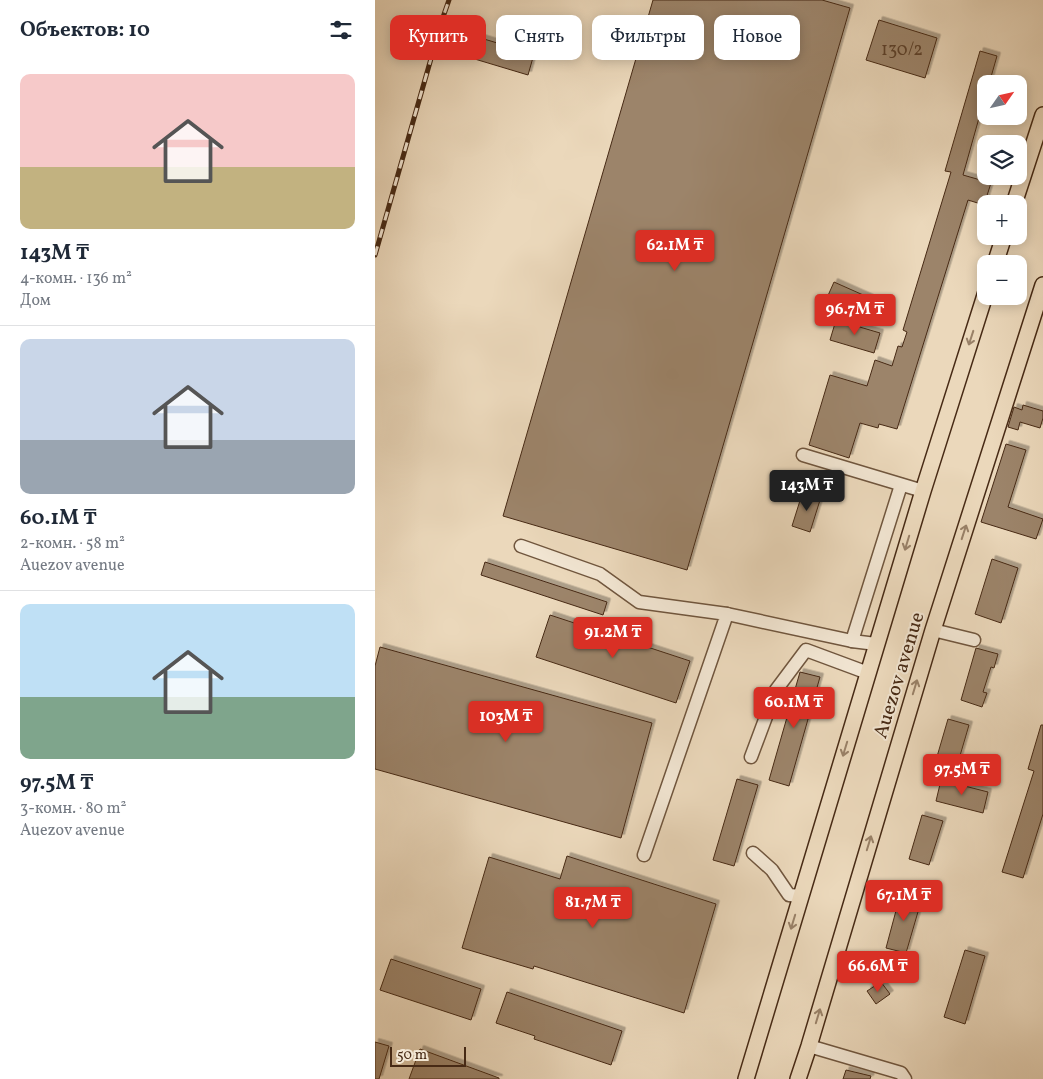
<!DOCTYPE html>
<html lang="ru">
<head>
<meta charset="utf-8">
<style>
	body { margin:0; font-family:Vollkorn,serif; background:#f2f2f3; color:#1f2937; height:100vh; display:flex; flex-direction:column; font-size:19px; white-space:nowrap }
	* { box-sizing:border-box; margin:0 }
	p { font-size:16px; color:#747a83 }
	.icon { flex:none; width:28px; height:28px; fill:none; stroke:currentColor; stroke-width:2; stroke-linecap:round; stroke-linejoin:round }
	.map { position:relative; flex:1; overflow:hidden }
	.side { display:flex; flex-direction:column; background:#fff; width:375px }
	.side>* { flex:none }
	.top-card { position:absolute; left:15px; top:15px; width:475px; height:45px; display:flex; gap:10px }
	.needle { width:32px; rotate:56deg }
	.controls { position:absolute; left:602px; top:75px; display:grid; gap:10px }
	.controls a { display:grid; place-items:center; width:50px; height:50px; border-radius:10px; background:#fff; box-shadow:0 2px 12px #0003; font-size:25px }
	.scale { position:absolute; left:15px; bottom:12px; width:76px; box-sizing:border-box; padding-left:5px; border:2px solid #472a15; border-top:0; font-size:14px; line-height:18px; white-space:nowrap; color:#472a15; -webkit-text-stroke:4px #f2e6d3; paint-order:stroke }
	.price { position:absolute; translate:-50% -42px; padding:0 11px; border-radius:5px; background:#d93025; color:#fff; font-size:16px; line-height:32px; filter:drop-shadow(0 1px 2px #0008) }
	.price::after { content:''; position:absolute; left:50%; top:30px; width:15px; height:11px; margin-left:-8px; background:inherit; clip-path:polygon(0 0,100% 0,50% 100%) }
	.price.selected { background:#222; color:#fff }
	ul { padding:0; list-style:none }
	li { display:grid; align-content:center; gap:10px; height:265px; padding:0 20px }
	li+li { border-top:1px solid #e0e1e3 }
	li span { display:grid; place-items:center; height:155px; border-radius:10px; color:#555 }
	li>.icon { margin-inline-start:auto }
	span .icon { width:90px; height:90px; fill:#fffc; stroke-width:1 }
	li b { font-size:21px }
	h2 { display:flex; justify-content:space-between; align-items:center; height:60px; padding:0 20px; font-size:21px }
	.pill { padding:0 18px; border-radius:10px; background:#fff; box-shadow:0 2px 12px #0003; font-size:18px; line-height:45px }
	.pill.selected { background:#d93025; color:#fff }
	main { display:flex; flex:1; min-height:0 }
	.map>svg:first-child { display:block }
	.building { fill:#9c846b; stroke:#472a15; filter:url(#shadow) }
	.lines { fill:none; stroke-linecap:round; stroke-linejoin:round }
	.minor-casing { stroke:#70563e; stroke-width:15 }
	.major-casing { stroke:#472a15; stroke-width:18 }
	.minor { stroke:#f2e6d3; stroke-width:12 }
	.major { stroke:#ebd8bb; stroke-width:15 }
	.rail-casing { stroke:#472a15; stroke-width:5 }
	.rail { stroke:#f2e6d3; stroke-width:3; stroke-dasharray:9; stroke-linecap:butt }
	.oneway { stroke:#998168 }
	.labels { text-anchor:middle; stroke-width:4; stroke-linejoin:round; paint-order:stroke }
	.number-label { font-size:18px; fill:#5c402a }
	.street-label { font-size:20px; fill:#472a15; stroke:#f2e6d3 }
</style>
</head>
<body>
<main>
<section class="side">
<h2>Объектов: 10<svg class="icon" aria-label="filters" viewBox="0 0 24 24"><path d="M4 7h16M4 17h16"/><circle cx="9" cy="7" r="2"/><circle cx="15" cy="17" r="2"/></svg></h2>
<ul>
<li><span style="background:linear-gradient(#f6c9c9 60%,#c2b280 0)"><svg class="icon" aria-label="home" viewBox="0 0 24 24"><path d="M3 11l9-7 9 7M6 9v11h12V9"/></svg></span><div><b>143M ₸</b><p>4-комн. · 136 m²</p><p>Дом</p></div></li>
<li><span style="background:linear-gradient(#c9d6e8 65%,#9aa5b1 0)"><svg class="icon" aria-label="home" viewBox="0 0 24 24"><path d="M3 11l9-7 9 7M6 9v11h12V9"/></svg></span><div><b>60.1M ₸</b><p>2-комн. · 58 m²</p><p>Auezov avenue</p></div></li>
<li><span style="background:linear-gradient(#bfe0f5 60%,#7fa58c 0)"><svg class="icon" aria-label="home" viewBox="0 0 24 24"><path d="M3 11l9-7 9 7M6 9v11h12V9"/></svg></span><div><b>97.5M ₸</b><p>3-комн. · 80 m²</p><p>Auezov avenue</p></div></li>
</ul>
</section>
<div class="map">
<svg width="668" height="1079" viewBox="0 0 668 1079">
	<defs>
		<filter id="shadow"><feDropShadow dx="3.5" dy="-3.5" stdDeviation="0" flood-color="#0004"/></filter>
	</defs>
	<rect width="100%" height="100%" fill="#ebd8bb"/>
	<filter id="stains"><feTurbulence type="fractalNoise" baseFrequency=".004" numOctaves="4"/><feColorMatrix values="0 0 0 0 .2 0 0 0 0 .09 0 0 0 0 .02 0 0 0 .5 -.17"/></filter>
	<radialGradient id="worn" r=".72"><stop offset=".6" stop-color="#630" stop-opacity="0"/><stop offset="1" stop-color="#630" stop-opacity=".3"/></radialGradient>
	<g class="building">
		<path d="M278 0H447L475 8 312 570 128 516Z"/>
		<path d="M504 20 562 38 550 78 491 60Z"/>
		<path d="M89 33 159 54 153 75 83 54Z"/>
		<path d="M605 51 622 56 614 84H611V93L588 175 616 183 609 205 593 200 522 429 504 424 503 428 485 423 474 458 434 445 455 375 492 386 500 360 517 366 523 346 527 347 532 332 528 330 576 172 570 171Z"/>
		<path d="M459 282 495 298 488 316 451 300Z"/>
		<path d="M461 320 505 333 499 353 455 340Z"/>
		<path d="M648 405 668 411V418L665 428 645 422 643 430 633 427 639 407 647 410Z"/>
		<path d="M631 444 651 450 633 507 668 519 661 539 606 522Z"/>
		<path d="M428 491 446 497 435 532 417 526Z"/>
		<path d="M617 559 643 568 626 623 600 614Z"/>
		<path d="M110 562 232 602 228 615 106 575Z"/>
		<path d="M175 615 315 661 301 703 161 657Z"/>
		<path d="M5 647 277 723 246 838 0 769V666Z"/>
		<path d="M601 648 623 654 619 668 616 667 608 692 612 693 607 707 586 700Z"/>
		<path d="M425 672 445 677 414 786 394 780Z"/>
		<path d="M573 719 594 725 582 766 561 760Z"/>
		<path d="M666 725H668V814L648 878 627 872 659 771 653 769Z"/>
		<path d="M362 779 383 785 359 866 338 860Z"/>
		<path d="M566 780 613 792 608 813 561 801Z"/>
		<path d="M547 815 568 821 554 865 534 859Z"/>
		<path d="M192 856 341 904 309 1013 159 966 158 969 87 948 114 857 185 879Z"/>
		<path d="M526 892 547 898 531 953 511 948Z"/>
		<path d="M590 950 610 956 590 1024 569 1017Z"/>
		<path d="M16 959 106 989 96 1020 5 990Z"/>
		<path d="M506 982 515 994 501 1004 492 991Z"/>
		<path d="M132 992 247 1031 236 1065 159 1039 160 1036 121 1023Z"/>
		<path d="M0 1042 14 1046 4 1079H0Z"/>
		<path d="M45 1049 124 1078V1079H34Z"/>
		<path d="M471 1070 496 1076 495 1079H468Z"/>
	</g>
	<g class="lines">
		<defs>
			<g id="minor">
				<path d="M428 455 548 491"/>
				<path d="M146 546 225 574 264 602 352 614 269 855"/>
				<path d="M352 614 477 641 501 644"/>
				<path d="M558 630 599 640"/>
				<path d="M477 641 526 485"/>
				<path d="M376 757 401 690 431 650 493 673"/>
				<path d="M378 853 397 870 414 895 426 896"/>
				<path d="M434 1046 526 1073 530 1079"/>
			</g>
			<g id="major">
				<path d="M639 204 668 115"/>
				<path d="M620 264 629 236"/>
				<path d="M371 1079 548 491 611 292"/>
				<path d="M423 1079 434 1046 558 630 668 285"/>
			</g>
		</defs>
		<use href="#minor" class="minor-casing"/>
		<use href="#major" class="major-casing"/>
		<use href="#minor" class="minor"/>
		<use href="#major" class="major"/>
		<defs>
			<path id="rail" d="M0 255 67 20 74 0"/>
		</defs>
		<use href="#rail" class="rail-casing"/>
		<use href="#rail" class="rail"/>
	</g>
	<defs><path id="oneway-shaft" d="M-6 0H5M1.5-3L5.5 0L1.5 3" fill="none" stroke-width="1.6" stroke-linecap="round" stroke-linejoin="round" transform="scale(1.25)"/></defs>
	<g class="oneway">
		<use href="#oneway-shaft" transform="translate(596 338) rotate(108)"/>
		<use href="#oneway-shaft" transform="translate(589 532) rotate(-72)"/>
		<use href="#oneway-shaft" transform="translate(532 543) rotate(107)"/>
		<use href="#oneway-shaft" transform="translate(540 687) rotate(-73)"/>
		<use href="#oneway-shaft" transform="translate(470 749) rotate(107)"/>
		<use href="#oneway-shaft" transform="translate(494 843) rotate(-73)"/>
		<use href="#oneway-shaft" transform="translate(418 922) rotate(107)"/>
		<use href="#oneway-shaft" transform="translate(443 1016) rotate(-73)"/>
	</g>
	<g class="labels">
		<g class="number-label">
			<text x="527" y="55">130/2</text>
		</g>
		<g class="street-label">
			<text transform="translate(523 675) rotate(-73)" y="7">Auezov avenue</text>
		</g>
	</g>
	<rect width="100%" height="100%" filter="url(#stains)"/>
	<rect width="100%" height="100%" fill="url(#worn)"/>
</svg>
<div class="controls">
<a><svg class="needle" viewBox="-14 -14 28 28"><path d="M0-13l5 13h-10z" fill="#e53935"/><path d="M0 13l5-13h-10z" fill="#747a83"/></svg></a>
<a><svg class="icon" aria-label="layers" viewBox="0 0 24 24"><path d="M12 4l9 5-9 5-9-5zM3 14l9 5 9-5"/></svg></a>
<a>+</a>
<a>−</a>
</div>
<div class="scale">50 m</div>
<b class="price" style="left:300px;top:272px">62.1M ₸</b>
<b class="price" style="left:480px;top:336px">96.7M ₸</b>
<b class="price selected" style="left:432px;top:512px">143M ₸</b>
<b class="price" style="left:238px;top:659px">91.2M ₸</b>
<b class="price" style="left:419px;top:729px">60.1M ₸</b>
<b class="price" style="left:131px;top:743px">103M ₸</b>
<b class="price" style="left:587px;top:796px">97.5M ₸</b>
<b class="price" style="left:529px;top:922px">67.1M ₸</b>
<b class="price" style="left:218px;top:929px">81.7M ₸</b>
<b class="price" style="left:503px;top:993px">66.6M ₸</b>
<div class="top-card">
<a class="pill selected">Купить</a>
<a class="pill">Снять</a>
<a class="pill">Фильтры</a>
<a class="pill">Новое</a>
</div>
</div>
</main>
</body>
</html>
